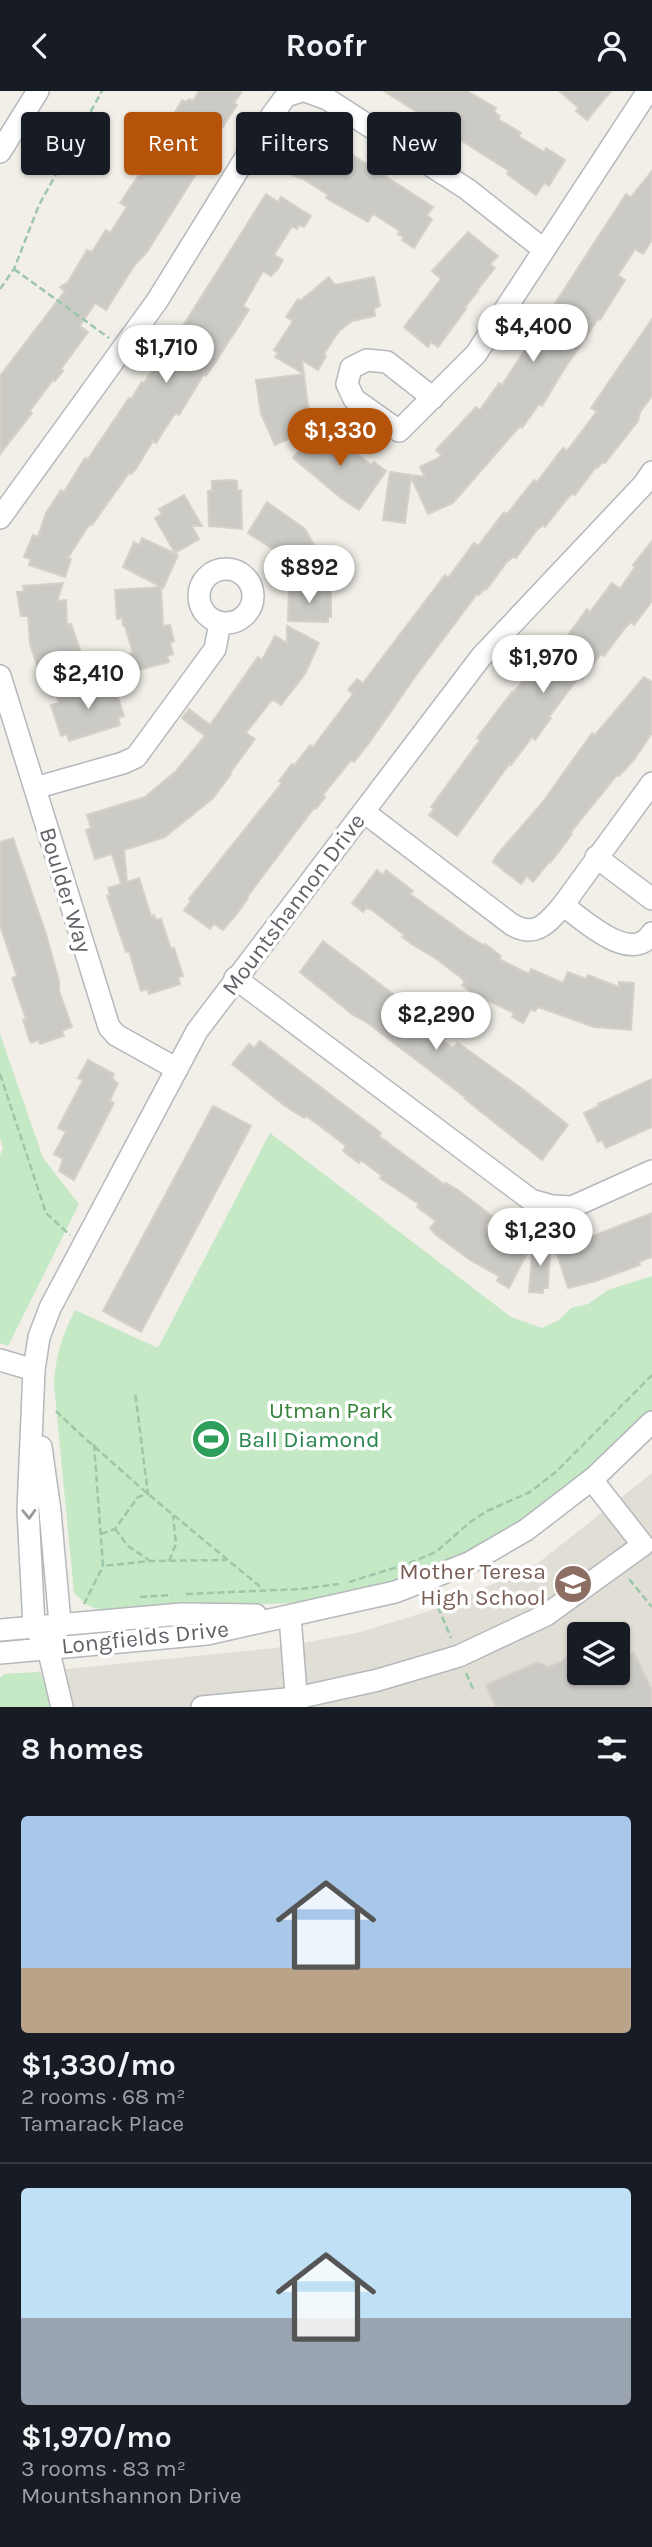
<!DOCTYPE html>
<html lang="en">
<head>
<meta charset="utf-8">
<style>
	body { margin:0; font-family:Karla,sans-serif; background:#20242c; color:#f1f3f6; height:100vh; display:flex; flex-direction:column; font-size:26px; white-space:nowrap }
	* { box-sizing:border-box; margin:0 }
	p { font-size:23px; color:#9ea1a6 }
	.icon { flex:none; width:38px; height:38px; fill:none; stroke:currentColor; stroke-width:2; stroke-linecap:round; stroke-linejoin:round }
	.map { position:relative; height:1616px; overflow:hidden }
	.sheet { display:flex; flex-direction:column; background:#171b24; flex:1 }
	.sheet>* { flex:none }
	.top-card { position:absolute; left:21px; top:21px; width:611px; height:63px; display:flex; gap:14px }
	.fabs { position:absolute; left:567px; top:1531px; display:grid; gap:14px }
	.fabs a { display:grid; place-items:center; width:63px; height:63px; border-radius:7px; background:#171b24; box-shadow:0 2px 5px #0004; font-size:35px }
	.price { position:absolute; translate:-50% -60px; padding:0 16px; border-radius:24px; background:#fff; color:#222; font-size:23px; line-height:46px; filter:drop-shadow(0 2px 4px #0008) }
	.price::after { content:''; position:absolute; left:50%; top:42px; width:21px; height:16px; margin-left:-10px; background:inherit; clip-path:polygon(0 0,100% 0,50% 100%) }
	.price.on { background:#b45309; color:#fff }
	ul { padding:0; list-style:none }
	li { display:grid; align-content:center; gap:14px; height:371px; padding:0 21px }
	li+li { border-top:2px solid #363941 }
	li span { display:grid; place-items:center; height:217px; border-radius:7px; color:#555 }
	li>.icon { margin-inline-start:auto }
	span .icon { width:126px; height:126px; fill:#fffc; stroke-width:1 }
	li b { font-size:30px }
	h2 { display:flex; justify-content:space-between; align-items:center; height:84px; padding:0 21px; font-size:30px }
	.chip { padding:0 24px; border-radius:7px; background:#171b24; box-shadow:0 2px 5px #0004; font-size:24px; line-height:63px }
	.chip.on { background:#b45309; color:#fff }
	header { display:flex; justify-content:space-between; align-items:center; height:91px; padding:0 21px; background:#171b24; font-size:32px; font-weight:700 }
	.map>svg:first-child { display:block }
	.education { fill:#e1ded6; fill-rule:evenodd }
	.green { fill:#c5e8c5 }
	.building { fill:#cccac5; stroke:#d6d1c6; stroke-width:2 }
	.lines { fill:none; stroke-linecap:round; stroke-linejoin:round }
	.minor-casing { stroke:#b5b8bc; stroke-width:24 }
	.path { stroke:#9cc7a9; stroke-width:2.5; stroke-dasharray:7 3.5; stroke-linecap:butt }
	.minor { stroke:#fff; stroke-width:21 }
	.oneway { stroke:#979a9d }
	.labels { text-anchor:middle; stroke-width:7; stroke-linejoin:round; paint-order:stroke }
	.street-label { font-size:23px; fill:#5f6368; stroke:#fff }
	.park-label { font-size:23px; fill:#348238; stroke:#fff }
	.leisure-label { font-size:23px; fill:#27864d; stroke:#fff; text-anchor:start }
	.education-label { font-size:23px; fill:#785e54; stroke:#fff; text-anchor:end }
</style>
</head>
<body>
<header><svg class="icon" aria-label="back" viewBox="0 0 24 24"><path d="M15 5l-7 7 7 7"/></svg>Roofr<svg class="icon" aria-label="person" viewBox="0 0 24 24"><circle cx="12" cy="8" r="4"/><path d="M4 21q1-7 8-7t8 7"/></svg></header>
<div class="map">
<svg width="652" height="1616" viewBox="0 0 652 1616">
	<rect width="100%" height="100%" fill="#f1efe8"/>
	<path class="education" d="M652 1382V1616H52L37 1581 275 1557 361 1541 448 1514 538 1472ZM579 1544H618V1582H579Z"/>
	<g class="green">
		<path d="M0 943 43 1067 79 1113 8 1255 0 1252V1065L3 1057 0 1047Z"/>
		<path d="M270 1042 511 1226 542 1237 559 1229 571 1217 588 1213 608 1199 652 1185V1320C563 1409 470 1476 345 1502 327 1506 310 1510 292 1512 260 1514 228 1512 196 1513 175 1514 105 1524 90 1515 84 1512 79 1506 74 1502L54 1293C55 1266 63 1243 75 1219L158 1257Z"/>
		<path d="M39 1581C45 1590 47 1605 52 1616H0V1587L4 1583Z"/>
	</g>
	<g class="building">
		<path d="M199 0H242L234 12 237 14 209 57 201 75 147 161 134 175 106 219 95 212 80 235 88 241 61 278 63 280 55 290 53 289 30 320 32 322 0 363V285L65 200 60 196 68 191 87 159 92 161 106 139 110 142 127 116 120 112 178 26 174 23 182 9 186 11 189 8 193 10Z"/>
		<path d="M384 0H467L496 17 494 21 500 25 498 28 521 42 518 45 544 61 546 57 565 69 549 95 544 92 536 104 507 83 509 80Z"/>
		<path d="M559 0H611L587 29 576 20 579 17Z"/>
		<path d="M314 39 433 116 427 125 432 128 414 157 402 149 404 146 398 143 400 140 373 123 368 131 326 107 328 104 303 88 292 84 291 78 285 74 302 48 306 51Z"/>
		<path d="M652 80V149L643 163 635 158 618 184 625 189 600 229 598 228 563 280 542 315 539 313 522 337 520 335 453 412 428 423 411 386 405 432 383 429 390 381 425 386 420 376 442 365 436 359 476 316 480 319 499 292 502 294 626 103 631 106Z"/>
		<path d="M266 103 278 111 281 106 311 125 304 136 299 134 297 138 292 135 274 164 283 169 278 178 271 185 263 180 243 215 249 219 222 261 206 285 204 283 179 324 176 322 172 327 156 352 153 350 136 378 131 383 129 382 92 434 90 433 85 440 68 467 71 468 65 486 29 474 31 468 24 466 33 444 38 446 46 422 61 399 64 401 85 367 88 368 129 307 131 308 142 291 144 292 175 245 176 246Z"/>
		<path d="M468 141 498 165 490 173 495 177 477 199 478 200 464 217 466 218 438 256 431 251 428 256 404 236 441 188 432 180Z"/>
		<path d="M329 186 335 194 374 186 380 215 374 217 375 225 352 230 339 240 324 263 326 265 318 279 302 269 308 315 318 335 275 354 261 323 256 289 304 283 275 266 278 262 274 259 293 230 286 226 298 208 300 210Z"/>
		<path d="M652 228V305L640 321 638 330 605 372 603 371 597 377 596 376 575 404 573 402 567 408 545 436 543 434 537 439 516 467 513 466 507 471 486 499 484 498 479 504 477 503 417 583 369 652 354 671 351 669 323 704 325 706 316 718 314 717 247 806 248 807 236 824 223 839 214 833 210 838 184 819 191 810 189 808 282 692 279 690 292 673 294 675 310 654 313 656 344 615 353 603 348 599 357 588 363 592 445 484 448 487 474 452 478 455 504 421 507 423 534 389 537 391 563 357 567 360 597 320 591 317Z"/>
		<path d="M319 337 321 343 327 337 371 374 374 371 386 380 359 419 341 407 293 367Z"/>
		<path d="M232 389 237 390V399H241L242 438 209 435 208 400H212V390Z"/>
		<path d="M184 404 202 435H192L199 448 175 462 155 427 162 423 159 418Z"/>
		<path d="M267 411 305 438 318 461 316 462 320 469 317 471 320 477 289 494 276 471 285 466 248 442Z"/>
		<path d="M142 447 178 464 163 497 123 476 134 451 139 454Z"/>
		<path d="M652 450V510L634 534 631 531 626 536 604 565 601 563 582 588 579 586 549 626 551 627 535 649 532 646 511 674 510 672 457 745 429 724 434 718 431 716 480 649 477 647 512 601 513 602 562 546 565 548 587 518 590 521 612 492 620 498 635 476 633 474Z"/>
		<path d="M63 492 57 510 66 509 67 534 71 533 80 559 75 561 77 568 45 578 43 572 37 574 30 553 28 525H21L17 501H24L23 495Z"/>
		<path d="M161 496 163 535 170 534 174 550 170 552 173 563 167 565 169 571 131 581 126 564 133 562 125 535H123L122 527 117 528 115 499Z"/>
		<path d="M289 497 331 499V526H328V531L288 530Z"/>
		<path d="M287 535 319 552 305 583 281 614 274 609 271 610 246 642 255 648 230 682 231 683 213 707 165 746 124 759 127 791 139 787 151 825 154 824 156 829 161 828 171 858 174 857 183 885 178 886 180 893 149 903 147 898 141 900 129 860 126 861 107 805 110 804 108 797 121 793 112 763 95 768 86 739 91 737 87 724 145 706 176 680 205 645 182 627 189 618 210 634 258 566 262 569 275 545 287 552Z"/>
		<path d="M644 586 652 591V642L633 670 619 685 617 684 570 742 572 743 550 772 549 771 533 791 527 785 521 793 493 771 496 765 542 712 592 642 595 644Z"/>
		<path d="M105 591 106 596 114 594 124 625 118 627 120 634 69 650 67 643 61 645 51 614 59 612 57 606Z"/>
		<path d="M13 747 46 843 59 890V900L72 936 62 940 64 945 40 953 39 949 31 952 29 948 23 929 26 928 12 887 17 885 0 834V751Z"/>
		<path d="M377 779 383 784 386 779 413 800 410 803 467 844 483 854 485 853 501 865 499 868 529 883 531 878 563 892 568 881 586 888 588 884 619 896V891L634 892 631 939 594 936 538 916 535 920 531 918 523 932 512 926 514 922 472 902 462 894 465 891 460 886 435 867 413 854 402 846 404 844 372 819 366 817 363 821 352 812Z"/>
		<path d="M323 850 426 928 422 934 432 942 453 957 458 952 521 997 568 1034 542 1069 465 1008 466 1007 365 930 353 924 300 881Z"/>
		<path d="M260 950 381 1042 379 1045 445 1094 446 1092 458 1099 492 1125 485 1136 510 1149 513 1143 532 1153 509 1197 497 1190 499 1185 470 1169 435 1143 430 1137 436 1130 417 1116 419 1113 380 1087 382 1085 361 1069 359 1072 343 1060 346 1055 316 1032 306 1025 304 1027 285 1015 232 973 249 953 254 957Z"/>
		<path d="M88 969 114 983 112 988 118 992 110 1009 114 1012 74 1089 59 1080 63 1068 54 1063 66 1041 58 1037 83 989 78 987Z"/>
		<path d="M652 988V1036L606 1057 602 1049 598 1051 584 1022 599 1015 598 1013Z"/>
		<path d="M213 1015 251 1035 141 1241 103 1220Z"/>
		<path d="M652 1122V1166L639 1171 640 1174 596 1190 568 1197 554 1154 580 1150Z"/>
		<path d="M533 1152 550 1153 548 1197H543V1202L529 1201Z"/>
		<path d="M579 1555V1582H618V1569L634 1562 652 1599V1616H496L486 1594 537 1571 549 1576 562 1570Z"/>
	</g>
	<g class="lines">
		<defs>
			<g id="minor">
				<path d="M305 0 327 8 467 98 543 158"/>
				<path d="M0 61 38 0"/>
				<path d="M433 307 387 271 367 269 351 277 347 293 354 308 399 340 476 263 648 0"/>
				<path d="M0 427 157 210 272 24 286 5 301 0"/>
				<circle cx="226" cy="505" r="27"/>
				<path d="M0 585 109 936 116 944 177 978"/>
				<path d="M35 697 123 672 136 666 215 558 220 532"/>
				<path d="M364 721 511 833C535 848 548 832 563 814L652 692"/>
				<path d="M596 766 652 808"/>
				<path d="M563 814C582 828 632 875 652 842"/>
				<path d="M235 887 531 1109 552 1115 572 1116 652 1080"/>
				<path d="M0 1269 34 1279"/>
				<path d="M41 1356 50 1420 60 1532 54 1545"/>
				<path d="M290 1525 297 1616"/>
				<path d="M0 1539 182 1523 256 1524"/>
				<path d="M0 1562 207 1543 395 1501 469 1472 526 1439 595 1386 652 1331"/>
				<path d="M62 1616 48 1557 34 1535 28 1419 34 1279 39 1246 50 1217 197 940 481 566 644 393 652 381"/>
				<path d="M202 1616 297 1607 378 1589 459 1565 546 1524 643 1454 592 1389"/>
			</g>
		</defs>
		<use href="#minor" class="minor-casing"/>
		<g class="path">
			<path d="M14 178 109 247"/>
			<path d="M0 198 14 178 39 114 102 0"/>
			<path d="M0 983 46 1122 70 1144"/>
			<path d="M56 1320 79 1342 148 1403 263 1498"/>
			<path d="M94 1353 103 1475 150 1470 226 1469"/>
			<path d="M115 1438 128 1455 149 1469"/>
			<path d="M101 1443 115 1438 138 1406 148 1403 135 1301"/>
			<path d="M169 1470 176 1453 173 1424"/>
			<path d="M629 1488 652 1516"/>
			<path d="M349 1491 407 1473 436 1461 470 1431 487 1420 530 1401 557 1380 652 1284"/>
			<path d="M186 1503 301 1498 339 1493"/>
			<path d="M140 1506 172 1504"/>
			<path d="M84 1513 103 1475"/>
			<path d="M438 1516 451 1547"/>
			<path d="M466 1582 473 1598"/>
		</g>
		<use href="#minor" class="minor"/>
	</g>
	<defs><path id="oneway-chevron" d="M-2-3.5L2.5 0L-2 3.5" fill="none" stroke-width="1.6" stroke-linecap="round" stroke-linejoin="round" transform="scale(1.75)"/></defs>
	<use class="oneway" href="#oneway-chevron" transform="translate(29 1423) rotate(88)"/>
	<defs>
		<symbol id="stadium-disc" viewBox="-11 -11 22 22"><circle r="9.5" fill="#2e9e5b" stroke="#fff"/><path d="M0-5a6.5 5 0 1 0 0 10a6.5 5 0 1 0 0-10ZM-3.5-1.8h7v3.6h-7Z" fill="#fff"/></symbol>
		<symbol id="school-disc" viewBox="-11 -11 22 22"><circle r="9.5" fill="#8d6e63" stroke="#fff"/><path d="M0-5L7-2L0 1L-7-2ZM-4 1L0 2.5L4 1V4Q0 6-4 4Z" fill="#fff"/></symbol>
	</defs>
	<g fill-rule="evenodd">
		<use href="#stadium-disc" x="189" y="1326" width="44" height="44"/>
		<use href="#school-disc" x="551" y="1471" width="44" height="44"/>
	</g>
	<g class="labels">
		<g class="street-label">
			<text transform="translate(66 799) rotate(73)" y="8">Boulder Way</text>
			<text transform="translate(293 813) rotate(-53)" y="8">Mountshannon Drive</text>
			<text transform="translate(145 1546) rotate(-6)" y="8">Longfields Drive</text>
		</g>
		<g class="park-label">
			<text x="331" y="1327">Utman Park</text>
		</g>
		<g class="leisure-label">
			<text x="238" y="1356">Ball Diamond</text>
		</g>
		<g class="education-label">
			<text x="546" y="1488">Mother Teresa<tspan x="546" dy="26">High School</tspan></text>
		</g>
	</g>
</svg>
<div class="fabs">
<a><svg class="icon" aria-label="layers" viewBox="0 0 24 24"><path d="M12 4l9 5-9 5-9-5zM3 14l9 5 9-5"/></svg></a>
</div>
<b class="price" style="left:533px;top:273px">$4,400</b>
<b class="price" style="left:166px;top:294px">$1,710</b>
<b class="price on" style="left:340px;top:377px">$1,330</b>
<b class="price" style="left:309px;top:514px">$892</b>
<b class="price" style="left:543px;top:604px">$1,970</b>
<b class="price" style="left:88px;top:620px">$2,410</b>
<b class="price" style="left:436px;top:961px">$2,290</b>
<b class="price" style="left:540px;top:1177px">$1,230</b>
<div class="top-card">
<a class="chip">Buy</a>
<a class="chip on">Rent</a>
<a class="chip">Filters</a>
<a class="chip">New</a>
</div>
</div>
<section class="sheet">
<h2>8 homes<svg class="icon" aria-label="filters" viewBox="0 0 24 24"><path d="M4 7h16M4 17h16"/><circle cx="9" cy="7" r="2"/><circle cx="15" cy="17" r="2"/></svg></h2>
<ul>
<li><span style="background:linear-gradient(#a9c7e8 70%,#b9a48a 0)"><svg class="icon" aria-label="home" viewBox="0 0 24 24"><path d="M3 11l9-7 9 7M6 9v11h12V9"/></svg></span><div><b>$1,330/mo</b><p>2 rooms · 68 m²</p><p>Tamarack Place</p></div></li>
<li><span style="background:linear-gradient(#bfe0f5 60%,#9aa5b1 0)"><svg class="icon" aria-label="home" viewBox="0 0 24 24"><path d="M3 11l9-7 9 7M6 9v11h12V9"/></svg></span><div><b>$1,970/mo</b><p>3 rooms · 83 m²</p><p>Mountshannon Drive</p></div></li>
</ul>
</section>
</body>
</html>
